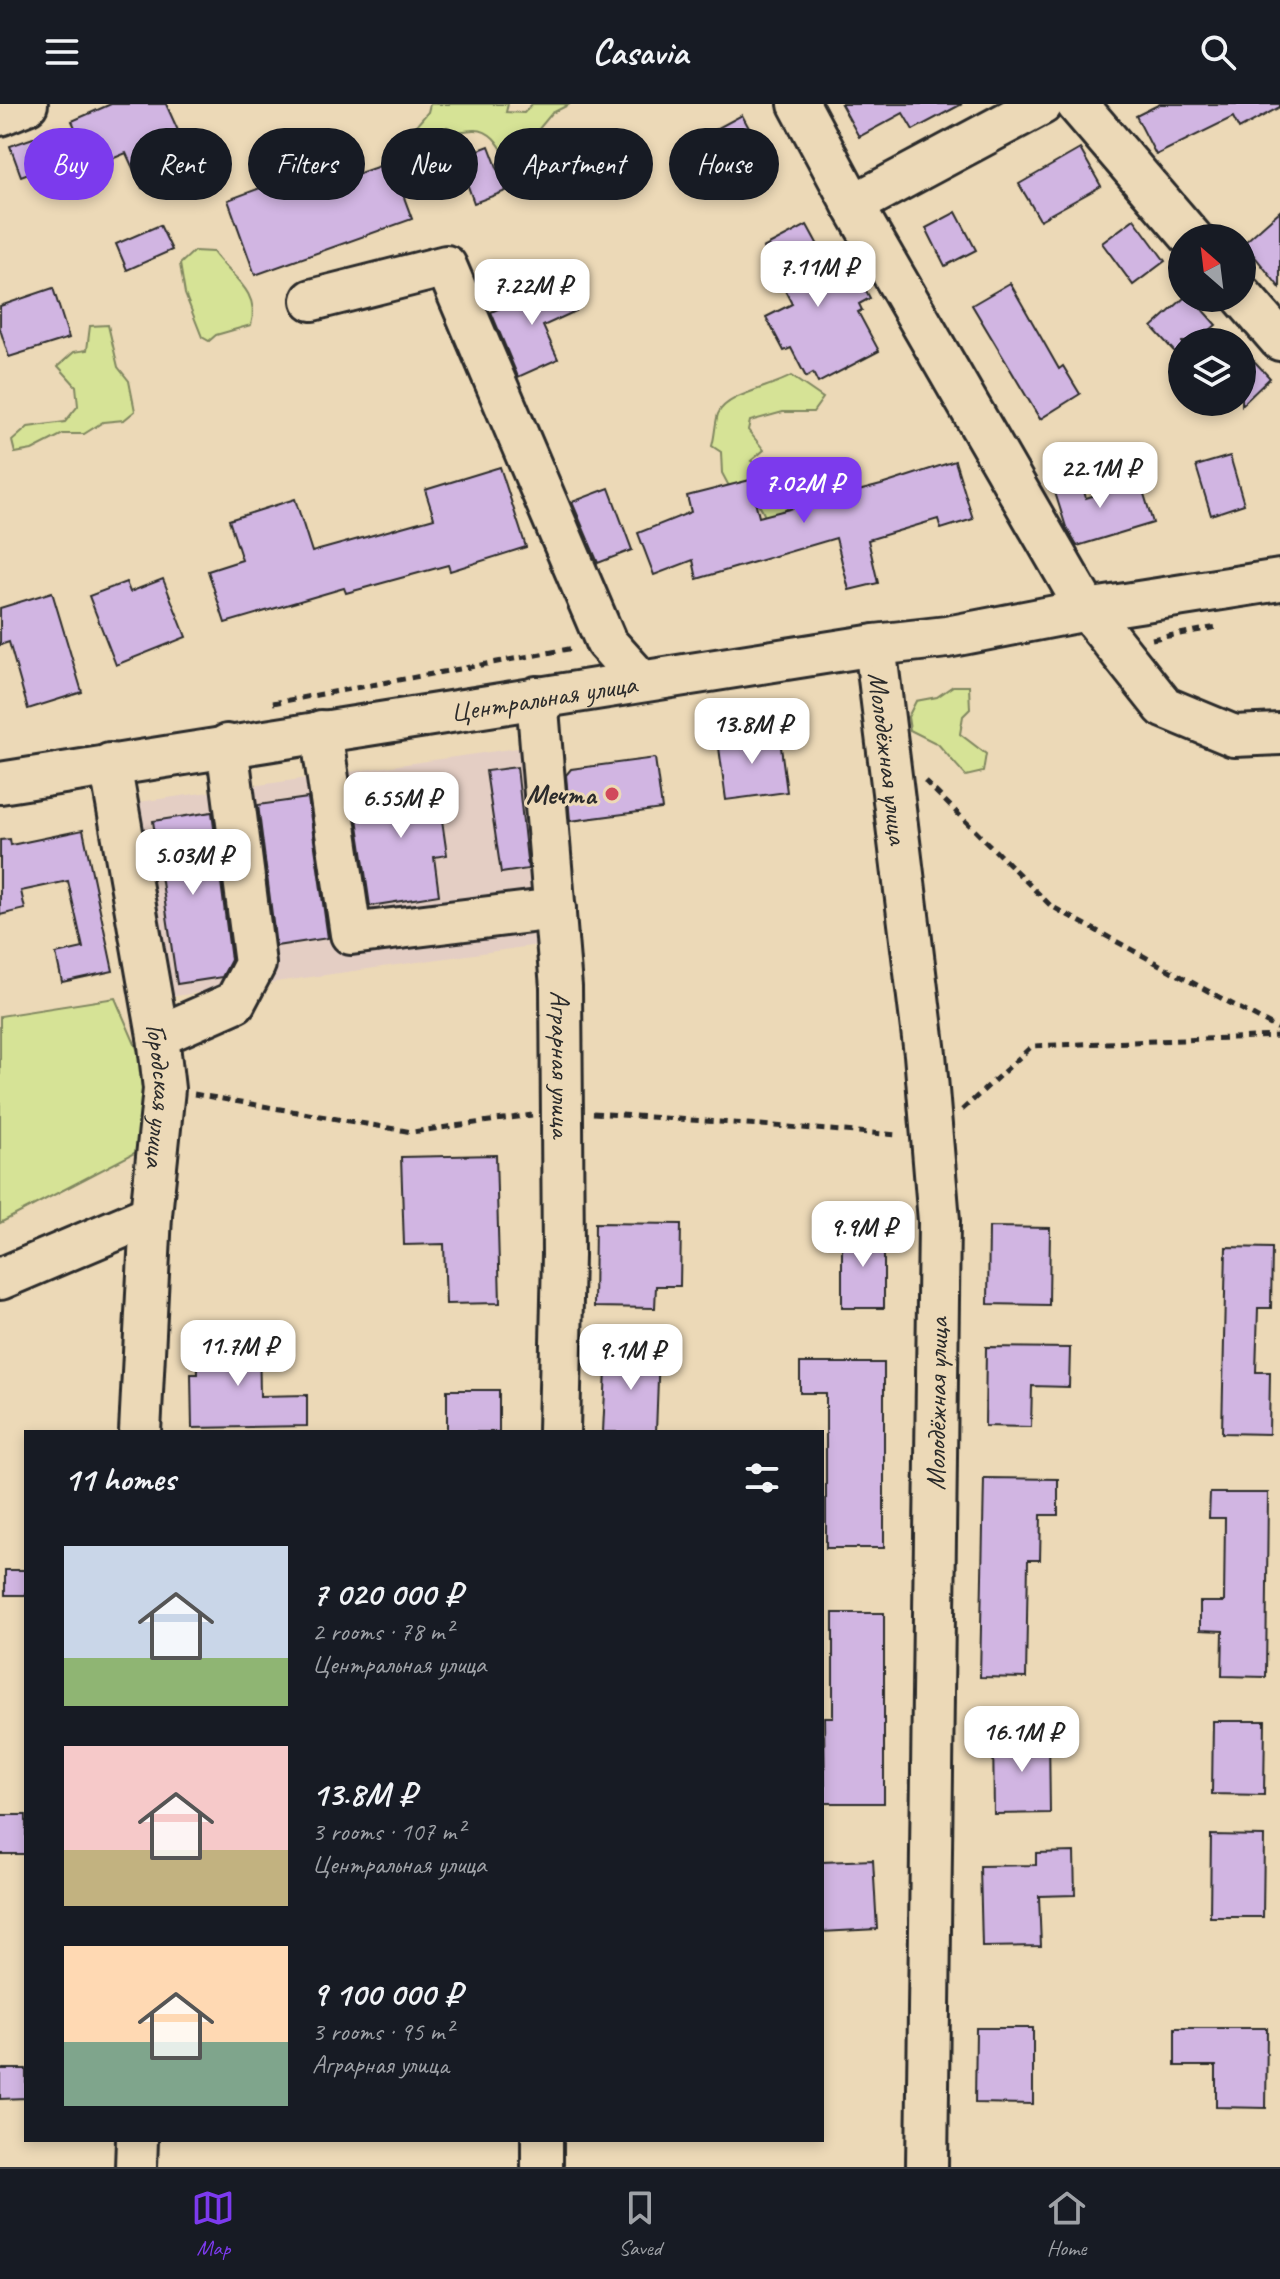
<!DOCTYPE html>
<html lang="en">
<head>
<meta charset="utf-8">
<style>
	body { margin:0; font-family:Caveat,sans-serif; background:#20242c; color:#f1f3f6; height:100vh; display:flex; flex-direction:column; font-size:30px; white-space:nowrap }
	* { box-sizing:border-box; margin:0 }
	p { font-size:26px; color:#9ea1a6 }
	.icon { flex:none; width:44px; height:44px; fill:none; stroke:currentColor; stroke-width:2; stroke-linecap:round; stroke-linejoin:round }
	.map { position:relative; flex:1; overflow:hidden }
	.details { position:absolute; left:24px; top:1326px; width:800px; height:712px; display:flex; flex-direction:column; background:#171b24; border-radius:0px; box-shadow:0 4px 12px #0003 }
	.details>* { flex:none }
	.hud { position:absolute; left:24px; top:24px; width:800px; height:72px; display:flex; gap:16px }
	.needle { width:52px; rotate:332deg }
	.controls { position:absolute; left:1168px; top:120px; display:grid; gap:16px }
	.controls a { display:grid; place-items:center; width:88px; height:88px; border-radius:50%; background:#171b24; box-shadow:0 4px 12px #0003; font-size:40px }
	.price { position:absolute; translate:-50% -68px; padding:0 18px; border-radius:16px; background:#fff; color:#222; font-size:26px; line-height:52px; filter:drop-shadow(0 2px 4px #0008) }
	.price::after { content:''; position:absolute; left:50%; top:48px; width:24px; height:18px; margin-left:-12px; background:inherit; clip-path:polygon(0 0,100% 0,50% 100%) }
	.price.current { background:#7c3aed; color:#fff }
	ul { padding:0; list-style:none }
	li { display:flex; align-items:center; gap:24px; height:200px; padding:0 40px }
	li span { display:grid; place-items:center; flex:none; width:224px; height:160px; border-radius:0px; color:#555 }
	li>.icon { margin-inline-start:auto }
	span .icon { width:96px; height:96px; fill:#fffc; stroke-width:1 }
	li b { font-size:34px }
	h2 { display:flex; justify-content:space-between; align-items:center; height:96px; padding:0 40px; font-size:34px }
	.chip { padding:0 28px; border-radius:36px; background:#171b24; box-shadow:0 4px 12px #0003; font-size:28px; line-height:72px }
	.chip.current { background:#7c3aed; color:#fff }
	header { display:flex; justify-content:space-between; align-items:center; height:104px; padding:0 40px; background:#171b24; font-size:36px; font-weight:700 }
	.dock { display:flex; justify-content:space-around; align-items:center; height:112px; border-top:2px solid #363941; background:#171b24; font-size:22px; color:#9ea1a6 }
	.dock a { display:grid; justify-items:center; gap:4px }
	.dock .current { color:#7c3aed }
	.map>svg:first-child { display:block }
	.built { fill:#e4cec4 }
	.green { fill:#d6e396; stroke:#808760; stroke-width:2 }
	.building { fill:#d1b5e2; stroke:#2b2b2b; stroke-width:2 }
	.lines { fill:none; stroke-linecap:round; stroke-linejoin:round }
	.minor-casing { stroke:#2b2b2b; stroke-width:46 }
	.path { stroke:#2b2b2b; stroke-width:5; stroke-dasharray:8 6; stroke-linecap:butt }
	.minor { stroke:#ecd9b7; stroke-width:40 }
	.poi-dot { fill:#d1495b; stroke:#ecd9b7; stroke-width:3 }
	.labels { text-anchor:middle; stroke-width:6; stroke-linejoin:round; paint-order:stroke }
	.street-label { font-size:28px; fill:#2b2b2b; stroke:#ecd9b7 }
	.poi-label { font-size:28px; font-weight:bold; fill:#2b2b2b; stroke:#ecd9b7; text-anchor:end }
</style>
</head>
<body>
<header><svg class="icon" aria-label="menu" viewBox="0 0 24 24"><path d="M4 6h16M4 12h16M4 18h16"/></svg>Casavia<svg class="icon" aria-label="search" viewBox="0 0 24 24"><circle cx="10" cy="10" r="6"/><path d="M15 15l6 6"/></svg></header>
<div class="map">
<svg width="1280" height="2063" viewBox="0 0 1280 2063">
	<rect width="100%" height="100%" fill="#ecd9b7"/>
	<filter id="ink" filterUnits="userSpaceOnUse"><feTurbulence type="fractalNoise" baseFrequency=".0125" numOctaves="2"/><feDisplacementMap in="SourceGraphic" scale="16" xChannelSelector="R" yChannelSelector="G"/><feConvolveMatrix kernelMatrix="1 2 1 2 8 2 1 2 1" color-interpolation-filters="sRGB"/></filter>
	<g filter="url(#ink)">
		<path class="built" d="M525 643 545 840 168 893 139 698Z"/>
		<g class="green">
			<path d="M430 0H508L506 8 524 9 532 0H570L552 9 523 44 524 59 511 61C502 46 493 24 473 26 462 27 459 29 447 23L430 35 419 33 416 22 428 8Z"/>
			<path d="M194 147 213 148C230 172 261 187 251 221L216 231 209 237 202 233 185 190 180 160Z"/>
			<path d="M108 221 118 263 129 277 135 307 124 316 103 318 84 330H63L32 346 15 349 12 337 28 323 65 318 78 302 76 282 58 262 74 248 87 246 90 222Z"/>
			<path d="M791 272 823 294 813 308H783L750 317 748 326 764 346 751 357C785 379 789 383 786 424H768C763 400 755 392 731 386L722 369 721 348 712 342C715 332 715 319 718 310 726 290 773 283 791 272Z"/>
			<path d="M953 582H969L970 605 963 612 960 630 986 650 983 668 966 672 938 640 910 626 908 613 916 597 937 593Z"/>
			<path d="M115 894 141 954 146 1043 0 1119V912Z"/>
		</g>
		<g class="building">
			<path d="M111 0H166L190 53 162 65 165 74 142 84 126 49 93 63 72 17Z"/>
			<path d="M841 0H962L913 26 903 9 859 33Z"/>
			<path d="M1160 0H1280V3L1239 25 1233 13 1156 51 1136 12Z"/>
			<path d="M742 11 773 69 726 95 694 37Z"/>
			<path d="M36 33 47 62 21 72 10 42Z"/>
			<path d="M489 42 506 87 474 99 458 54Z"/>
			<path d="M1080 45 1101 82 1040 116 1019 80Z"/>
			<path d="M391 58 412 115 255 171 228 96 279 77 283 89 351 64 354 71Z"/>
			<path d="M1280 107V184L1244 139Z"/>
			<path d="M956 108 976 146 945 162 926 124Z"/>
			<path d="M1134 115 1165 157 1133 181 1102 139Z"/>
			<path d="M160 121 172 146 127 166 116 140Z"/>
			<path d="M807 121 837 176 855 166 870 194 859 200 862 206 858 208 879 247 818 279 813 269 806 273 791 244 784 247 766 213 792 200 763 144Z"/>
			<path d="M562 177 576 207 543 222 558 255 518 273 491 208Z"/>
			<path d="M1010 179 1059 265 1063 262 1080 290 1040 315 972 201Z"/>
			<path d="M53 184 69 234 9 253 0 225V202Z"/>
			<path d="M1184 194H1192L1216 221 1196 238H1182V256L1152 223Z"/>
			<path d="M1242 244 1270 274 1242 301Z"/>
			<path d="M1230 352 1244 400 1211 411 1196 362Z"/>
			<path d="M955 357 973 415 941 425 938 415 868 436 878 479 849 486 836 434 697 475 693 456 654 471 638 429 691 408 687 392 750 376 759 413 881 381Z"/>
			<path d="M500 363 526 443 450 467 448 461 346 489 344 484 225 519 208 467 242 456 229 416 295 395 312 448 434 414 425 386Z"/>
			<path d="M1078 368 1086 394 1140 377 1153 419 1077 442 1066 423 1051 376Z"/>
			<path d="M609 384 632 446 598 459 572 398Z"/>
			<path d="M163 475 186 533 116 561 89 492 126 478 130 488Z"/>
			<path d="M52 488 82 588 28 605 9 538 0 541V504Z"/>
			<path d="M779 628 787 688 726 696 718 636Z"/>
			<path d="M655 654 662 705 570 717 566 671 571 665Z"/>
			<path d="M517 663 528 765 501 769 486 667Z"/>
			<path d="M436 675 447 751 434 753 439 791 370 802 353 687Z"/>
			<path d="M308 694 328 834 276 842 258 701Z"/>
			<path d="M212 708 231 856 222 873 177 880 153 717Z"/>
			<path d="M83 726 113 867 62 878 56 850 83 844 68 777 21 787 25 805 0 811V736L10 735 11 741Z"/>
			<path d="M496 1051 500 1199 446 1200 444 1140 404 1141 401 1053Z"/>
			<path d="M595 1119 681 1120 680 1182H656L655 1204 594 1203Z"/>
			<path d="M989 1123 1050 1124 1049 1201 988 1200Z"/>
			<rect x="842" y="1126" width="42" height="78"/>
			<path d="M1226 1143 1272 1144 1271 1204H1258L1256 1268H1270L1269 1330 1222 1329Z"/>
			<path d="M259 1232 260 1292 307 1291V1322L192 1324 191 1270H198L197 1233Z"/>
			<path d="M986 1243 1070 1244 1069 1283 1032 1282 1031 1323 985 1322Z"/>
			<path d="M607 1246 659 1248 656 1328H603Z"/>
			<path d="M800 1259H884V1444H826V1289H800Z"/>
			<rect x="447" y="1286" width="52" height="42"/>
			<path d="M984 1374 1058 1375V1411H1041L1040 1456H1028L1026 1574 980 1573Z"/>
			<path d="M1210 1389H1268L1266 1573 1222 1572 1223 1527 1200 1526V1498H1224L1225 1414H1209Z"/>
			<rect x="5" y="1466" width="21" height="25"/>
			<path d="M833 1509H884V1699H825L824 1613H833Z"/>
			<path d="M1213 1617H1265L1264 1691 1212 1690Z"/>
			<path d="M1049 1629 1050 1709 994 1710 993 1630Z"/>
			<rect x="0" y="1711" width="26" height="39"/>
			<path d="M1211 1731 1264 1732 1263 1813H1210Z"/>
			<path d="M1074 1748 1075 1791 1039 1792 1041 1842 982 1843 980 1762 1036 1761V1749Z"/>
			<path d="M873 1756 877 1825 822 1828V1758Z"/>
			<path d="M976 1924H1033V2000L975 1999Z"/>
			<path d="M1175 1924H1267L1266 2004 1216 2003V1962H1175Z"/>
			<path d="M0 1965H26V1994L0 1995Z"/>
		</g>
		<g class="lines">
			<defs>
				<g id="minor">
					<path d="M799 0 853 101 1087 506 1164 603 1234 632 1280 630"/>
					<path d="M1077 0 1192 134"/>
					<path d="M0 11 27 0"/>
					<path d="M853 101 1042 0"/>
					<path d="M1242 192 1280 236"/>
					<path d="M312 196 446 162 606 538 641 577"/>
					<path id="s1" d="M875 541 925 950 939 1117 927 2063"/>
					<path id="s2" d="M537 593 561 883 563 1151 559 1328"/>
					<path d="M321 627 351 830 555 805"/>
					<path id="s3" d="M110 660 158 932 164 985 151 1111 140 1328"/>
					<path id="s4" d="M0 679 875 541 947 533 1087 506 1280 476"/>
					<path d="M158 932 235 898 255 860 227 641"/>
					<path d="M0 1175 151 1111"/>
					<path d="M136 2063 137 2036"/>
					<path d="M542 2063V2036"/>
				</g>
			</defs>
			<use href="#minor" class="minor-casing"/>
			<g class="path">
				<path d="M1152 535 1217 523"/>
				<path d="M273 599 574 544"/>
				<path d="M925 677 1051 802 1280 926"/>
				<path d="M194 990 412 1028 532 1011"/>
				<path d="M962 1006 1032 942 1280 932"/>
				<path d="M593 1009 899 1031"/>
			</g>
			<use href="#minor" class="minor"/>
		</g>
	</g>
	<circle class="poi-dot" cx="612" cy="690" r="8"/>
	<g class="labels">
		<g class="street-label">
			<text dy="10" stroke="none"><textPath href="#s4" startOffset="550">Центральная улица</textPath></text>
			<text dy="10" stroke="none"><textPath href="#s1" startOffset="114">Молодёжная улица</textPath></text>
			<text dy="10" stroke="none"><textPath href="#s2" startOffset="368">Аграрная улица</textPath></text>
			<text dy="10" stroke="none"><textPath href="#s3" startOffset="336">Городская улица</textPath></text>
			<text transform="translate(936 1300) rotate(-89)" y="10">Молодёжная улица</text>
		</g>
		<g class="poi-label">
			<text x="596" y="700">Мечта</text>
		</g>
	</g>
</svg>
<div class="controls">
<a><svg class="needle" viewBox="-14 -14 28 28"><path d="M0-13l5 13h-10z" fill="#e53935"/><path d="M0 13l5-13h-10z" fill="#9ea1a6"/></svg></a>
<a><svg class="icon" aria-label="layers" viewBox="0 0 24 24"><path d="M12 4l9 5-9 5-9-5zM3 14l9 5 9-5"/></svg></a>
</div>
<b class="price" style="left:818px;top:205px">7.11M ₽</b>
<b class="price" style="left:532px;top:223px">7.22M ₽</b>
<b class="price" style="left:1100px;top:406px">22.1M ₽</b>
<b class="price current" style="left:804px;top:421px">7.02M ₽</b>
<b class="price" style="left:752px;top:662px">13.8M ₽</b>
<b class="price" style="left:401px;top:736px">6.55M ₽</b>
<b class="price" style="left:193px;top:793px">5.03M ₽</b>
<b class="price" style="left:863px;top:1165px">9.9M ₽</b>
<b class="price" style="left:238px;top:1284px">11.7M ₽</b>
<b class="price" style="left:631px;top:1288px">9.1M ₽</b>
<b class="price" style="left:1022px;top:1670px">16.1M ₽</b>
<div class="hud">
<a class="chip current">Buy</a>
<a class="chip">Rent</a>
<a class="chip">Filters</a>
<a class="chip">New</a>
<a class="chip">Apartment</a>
<a class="chip">House</a>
</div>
<section class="details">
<h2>11 homes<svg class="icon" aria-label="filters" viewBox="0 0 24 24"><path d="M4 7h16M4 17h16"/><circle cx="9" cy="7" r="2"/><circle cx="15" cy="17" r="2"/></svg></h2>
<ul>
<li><span style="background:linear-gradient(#c9d6e8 70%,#8fb573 0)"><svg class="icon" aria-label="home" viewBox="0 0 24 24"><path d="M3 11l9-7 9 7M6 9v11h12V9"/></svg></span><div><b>7 020 000 ₽</b><p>2 rooms · 78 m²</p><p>Центральная улица</p></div></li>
<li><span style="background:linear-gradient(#f6c9c9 65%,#c2b280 0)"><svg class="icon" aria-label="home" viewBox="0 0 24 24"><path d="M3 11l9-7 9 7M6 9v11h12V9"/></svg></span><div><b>13.8M ₽</b><p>3 rooms · 107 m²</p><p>Центральная улица</p></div></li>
<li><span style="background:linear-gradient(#ffd9b3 60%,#7fa58c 0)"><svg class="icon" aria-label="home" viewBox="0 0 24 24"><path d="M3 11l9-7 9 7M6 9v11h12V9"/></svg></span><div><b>9 100 000 ₽</b><p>3 rooms · 95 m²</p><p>Аграрная улица</p></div></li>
</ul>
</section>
</div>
<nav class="dock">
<a class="current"><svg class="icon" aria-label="map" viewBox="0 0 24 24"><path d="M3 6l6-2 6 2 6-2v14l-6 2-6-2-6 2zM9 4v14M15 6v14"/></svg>Map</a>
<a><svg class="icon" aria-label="saved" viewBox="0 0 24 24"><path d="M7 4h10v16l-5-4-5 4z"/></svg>Saved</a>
<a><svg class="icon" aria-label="home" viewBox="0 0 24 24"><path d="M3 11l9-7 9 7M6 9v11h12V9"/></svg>Home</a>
</nav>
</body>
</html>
